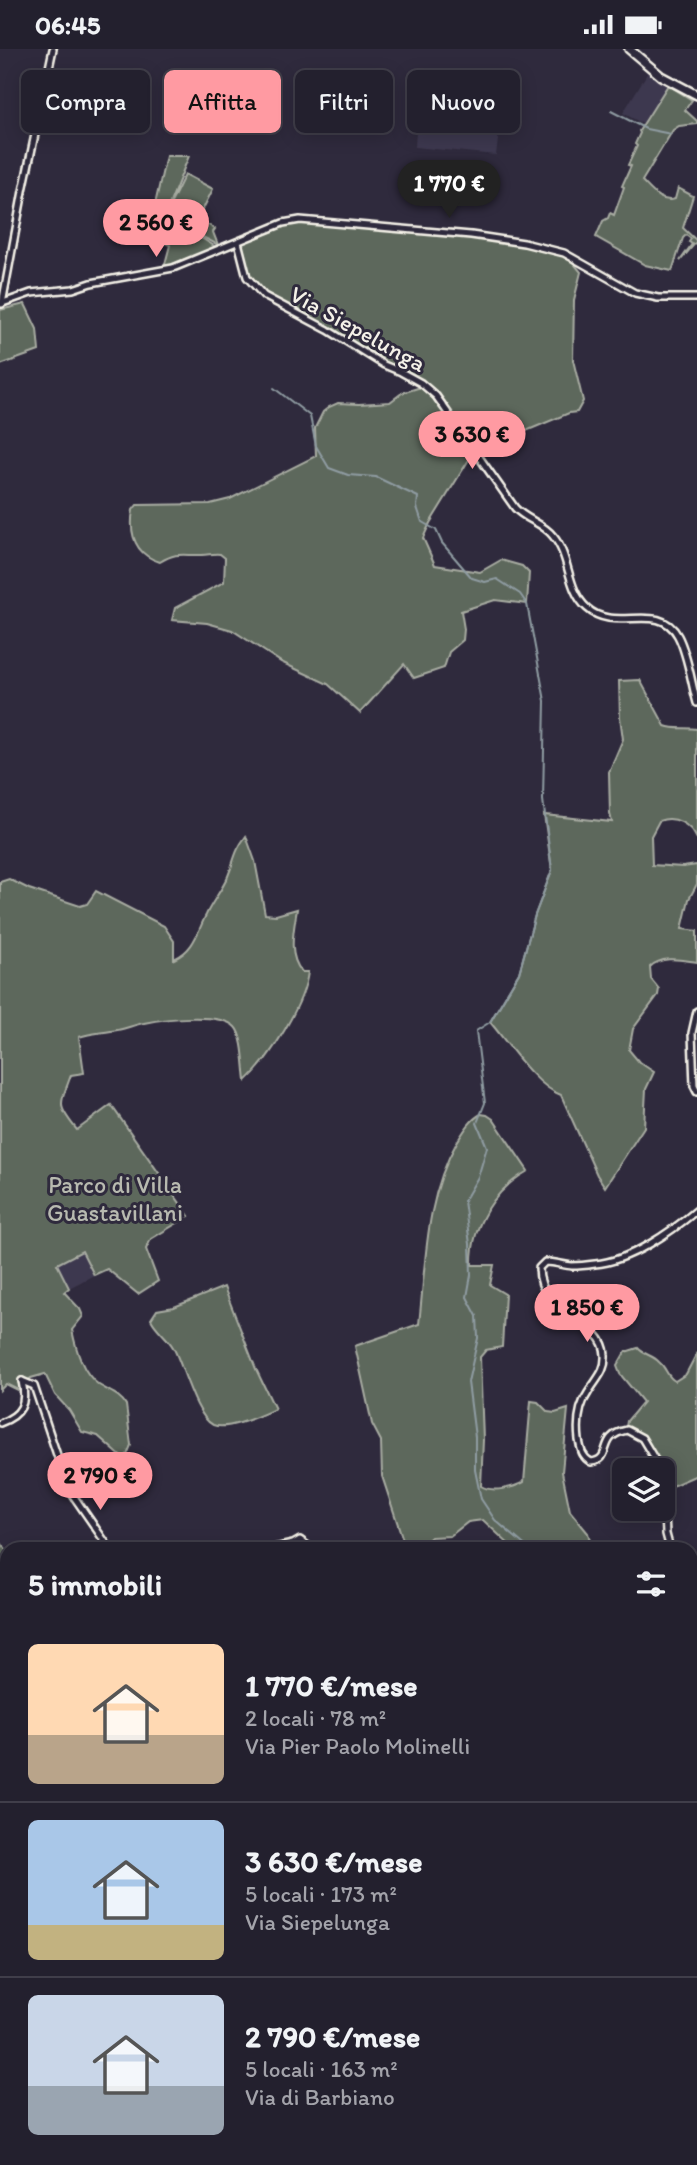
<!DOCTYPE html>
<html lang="it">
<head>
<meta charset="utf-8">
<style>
	body { margin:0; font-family:Itim,sans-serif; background:#2f2d3a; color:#f1f3f6; height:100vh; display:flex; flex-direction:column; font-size:26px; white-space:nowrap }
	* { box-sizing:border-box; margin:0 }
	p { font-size:23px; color:#a3a3aa }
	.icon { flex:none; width:38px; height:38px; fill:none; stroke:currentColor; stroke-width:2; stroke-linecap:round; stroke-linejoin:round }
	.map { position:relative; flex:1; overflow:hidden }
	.side { position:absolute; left:0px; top:1493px; width:698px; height:625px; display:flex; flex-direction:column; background:#23202e; border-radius:21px 21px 0 0; box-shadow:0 4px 18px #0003,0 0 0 2px #403e4a }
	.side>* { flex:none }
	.hud { position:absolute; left:21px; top:21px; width:656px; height:63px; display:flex; gap:14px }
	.tools { position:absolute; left:612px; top:1409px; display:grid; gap:14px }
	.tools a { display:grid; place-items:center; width:63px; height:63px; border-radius:10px; background:#23202e; box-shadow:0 4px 18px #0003,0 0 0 2px #403e4a; font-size:35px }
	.price { position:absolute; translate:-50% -60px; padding:0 16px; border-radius:24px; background:#ff9aa2; color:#111; font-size:23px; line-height:46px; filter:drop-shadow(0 2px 4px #0008) }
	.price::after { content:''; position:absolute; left:50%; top:42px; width:21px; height:16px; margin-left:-10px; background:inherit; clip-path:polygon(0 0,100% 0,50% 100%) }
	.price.current { background:#222; color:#fff }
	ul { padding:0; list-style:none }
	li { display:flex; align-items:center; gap:21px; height:175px; padding:0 28px }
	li+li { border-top:2px solid #403e4a }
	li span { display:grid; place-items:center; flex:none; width:196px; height:140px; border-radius:10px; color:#555 }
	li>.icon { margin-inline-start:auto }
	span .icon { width:84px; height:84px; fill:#fffc; stroke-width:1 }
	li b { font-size:30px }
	h2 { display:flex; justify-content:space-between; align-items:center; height:84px; padding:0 28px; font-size:30px }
	.chip { padding:0 24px; border-radius:10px; background:#23202e; box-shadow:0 4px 18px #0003,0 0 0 2px #403e4a; font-size:24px; line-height:63px }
	.chip.current { background:#ff9aa2; color:#111 }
	.status { display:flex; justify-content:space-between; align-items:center; height:49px; padding:0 35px; background:#23202e; direction:ltr }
	.status svg { height:19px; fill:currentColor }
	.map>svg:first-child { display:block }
	.built { fill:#3e394f }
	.green { fill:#5d675c; stroke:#a8aca2; stroke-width:2 }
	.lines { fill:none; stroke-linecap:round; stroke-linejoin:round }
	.stream { stroke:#8f9ca2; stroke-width:2 }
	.minor-casing { stroke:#f4f1e8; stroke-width:10 }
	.major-casing { stroke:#f4f1e8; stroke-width:12 }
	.minor { stroke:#2f2a3d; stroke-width:5 }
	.major { stroke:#2f2a3d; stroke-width:7 }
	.labels { text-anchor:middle; stroke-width:6; stroke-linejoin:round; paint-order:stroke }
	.street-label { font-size:24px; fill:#f4f1e8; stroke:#2f2a3d }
	.park-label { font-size:24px; fill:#b8bab0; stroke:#2f2a3d }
</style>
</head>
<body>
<div class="status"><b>06:45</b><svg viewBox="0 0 49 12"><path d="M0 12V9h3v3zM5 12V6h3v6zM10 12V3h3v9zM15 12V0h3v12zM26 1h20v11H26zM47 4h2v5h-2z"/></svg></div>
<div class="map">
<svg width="697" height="2116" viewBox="0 0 697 2116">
	<rect width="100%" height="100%" fill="#2f2a3d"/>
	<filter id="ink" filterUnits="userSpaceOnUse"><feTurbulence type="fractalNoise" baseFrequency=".0143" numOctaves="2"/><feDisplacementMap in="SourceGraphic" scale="14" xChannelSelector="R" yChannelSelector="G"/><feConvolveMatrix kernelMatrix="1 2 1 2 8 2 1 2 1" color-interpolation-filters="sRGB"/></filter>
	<g filter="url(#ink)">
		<g class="built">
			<path d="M648 23 668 36 643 75 623 64Z"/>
			<path d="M417 66 500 75 496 106 415 98Z"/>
			<path d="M82 1202 94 1226 69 1239 57 1215Z"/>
		</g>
		<g class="green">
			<path d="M668 36 692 51 685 61 697 72V75L679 77 673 81 642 132C651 141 661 155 675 150L678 139 693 147 683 179 697 192 680 212 692 195 689 193 691 190 686 186 683 189 672 222 645 216 596 188 603 172 608 169 610 164 614 166 624 138 622 137 631 117 628 116 637 97 635 95 640 84 639 82Z"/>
			<path d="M166 107H189L169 156 172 173 175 174 170 156 185 125 213 140 198 170 215 180 213 183 218 196 176 174 216 198 164 219 170 196 154 190 157 175 151 173Z"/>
			<path d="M302 173 501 191 545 200 562 206 571 211 581 223 574 251 573 311 583 352 577 363 569 364 478 402 437 345 426 335 378 310V306C357 300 264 248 251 231 243 221 243 206 242 194L284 176Z"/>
			<path d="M25 255 37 280 39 302 0 316V261Z"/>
			<path d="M421 338 433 350 473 404 430 474 423 489 435 516 480 523 501 511 522 517 529 524 527 555 495 551 461 562 464 580 463 591 449 603 444 619 414 629 404 615 360 664 328 635 281 613 232 581 207 574 172 571 175 559 224 533 225 509 220 505C214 504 208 506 202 506 183 507 178 502 160 513 134 505 129 485 133 461L137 456 210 455 230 450 316 407 315 379 323 363 329 358 338 354 359 355 390 353 402 344Z"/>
			<path d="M640 631 665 677C676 681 686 678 697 680V790C690 775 675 766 659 772L651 787 652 816 683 818 697 816V835L689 850 682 880 697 882V913C681 911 663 906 650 918L651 930 659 940 658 946 633 980 629 1001 639 1013 654 1023 646 1040 644 1078 605 1138 597 1126 561 1046C536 1038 508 994 490 973L519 924 535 866 552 821 544 766 612 773 610 765 609 723 623 690 620 668 619 632Z"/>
			<path d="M246 787 255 812 265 865 276 866 297 860C294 880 287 906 302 923H308C304 955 270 1010 246 1032 244 1019 244 987 235 978 220 963 163 970 144 974 133 976 122 981 111 982 100 984 91 984 79 988L84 1024 71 1026C60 1057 56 1055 77 1081L111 1056 189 1167 151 1190 146 1200 158 1232 138 1245 107 1220 94 1226 82 1202 57 1215 69 1239 64 1243 80 1260 83 1267 72 1281C76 1300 82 1324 99 1336 108 1342 121 1346 126 1356L131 1396 125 1411 98 1387 82 1383 69 1361 55 1346 45 1325 31 1329 18 1341 6 1335 0 1341V833L9 830 29 840 80 857 87 855 96 842 164 877 174 892V910C194 901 197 884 206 866 212 853 222 841 228 827 235 810 234 803 246 787Z"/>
			<path d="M481 1065 487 1066 493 1070 528 1122C494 1141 471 1177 472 1216H494L490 1236 505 1245 502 1298 486 1301 480 1308 483 1391 481 1437C492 1444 513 1439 524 1433L531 1352 538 1353 548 1363 555 1364 568 1360 562 1423 570 1462 588 1484 592 1500H514L483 1471 468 1473 450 1487 431 1488 418 1500H406L382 1427 381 1392 372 1375 355 1297 419 1275C426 1213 425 1149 457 1093 464 1082 470 1071 481 1065Z"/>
			<path d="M224 1238 256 1320 275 1360C261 1366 228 1382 213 1376 196 1368 183 1317 174 1300 168 1288 157 1282 151 1270L157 1261 174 1258Z"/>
			<path d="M638 1299C644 1306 653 1306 659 1313 667 1319 666 1327 675 1332L686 1325 697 1304V1426L665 1440 663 1421 636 1384 626 1378 627 1372 643 1353 620 1325 617 1317 625 1303Z"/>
			<path d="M0 1492 7 1503V1653L0 1657Z"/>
			<path d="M691 1544 697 1549V1773L691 1774Z"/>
			<path d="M7 1674V1911L0 1906V1676Z"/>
			<path d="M159 2111 315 2110V2116H159Z"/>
		</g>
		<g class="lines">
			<g class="stream">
				<path d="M611 62 646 80 671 85"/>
				<path d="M274 339 310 367 316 397 329 419 348 426 376 428 418 448 417 458 422 473 436 481 442 494 472 529 485 533 497 530 520 545 527 555 545 652 543 751 552 821 535 866 519 924 490 973 476 982 485 1054 477 1074 487 1098 478 1128 464 1152 470 1195 471 1226 467 1248 477 1267 478 1289 468 1333 475 1388V1421L481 1450 495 1471 529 1500"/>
				<path d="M0 1793 7 1795"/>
			</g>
			<defs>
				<g id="minor">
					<path d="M238 193 247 228 264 247 328 281 384 316 401 323 421 334 436 347 515 459C526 471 543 474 553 487 571 508 566 540 587 559 615 585 659 551 678 587 688 606 691 633 697 654"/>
					<path d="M0 255 31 244 73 240 91 234 173 219 283 174 300 171 471 186 524 194 564 204 635 244 658 249H697"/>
					<path d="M2 255 23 142 53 0"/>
					<path d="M697 962 692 984 694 1037 697 1043"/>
					<path d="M22 1332 34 1337 68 1439 110 1500"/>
					<path d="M0 1374C22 1366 27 1354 22 1332"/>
					<path d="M661 1421 642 1389 627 1381C596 1387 614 1411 591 1413 582 1408 581 1401 579 1391 577 1374 578 1358 588 1344 596 1330 606 1323 605 1306 604 1269 539 1268 539 1219L545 1213C555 1213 563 1216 572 1217 579 1217 588 1216 595 1215 630 1212 671 1183 697 1161"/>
					<path d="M663 1425 666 1485 670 1500"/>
					<path d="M270 1500 293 1495 300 1491 312 1500"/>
					<path d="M691 1875 697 1893"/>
					<path d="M691 2049 697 2044"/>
					<path d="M650 2116 652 2110"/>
				</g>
				<path id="major" d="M629 0 661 27 697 46"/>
			</defs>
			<use href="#minor" class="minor-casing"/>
			<use href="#major" class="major-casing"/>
			<use href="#minor" class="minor"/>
			<use href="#major" class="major"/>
		</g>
	</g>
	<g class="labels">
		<g class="street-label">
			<text transform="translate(358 280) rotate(29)" y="8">Via Siepelunga</text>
		</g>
		<g class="park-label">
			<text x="115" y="1144">Parco di Villa<tspan x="115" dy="28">Guastavillani</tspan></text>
		</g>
	</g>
</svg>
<div class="tools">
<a><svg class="icon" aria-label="layers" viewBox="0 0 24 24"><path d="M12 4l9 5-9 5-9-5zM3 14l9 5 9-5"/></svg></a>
</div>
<b class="price current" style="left:449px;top:171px">1 770 €</b>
<b class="price" style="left:156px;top:210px">2 560 €</b>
<b class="price" style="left:472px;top:422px">3 630 €</b>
<b class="price" style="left:587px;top:1295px">1 850 €</b>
<b class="price" style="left:100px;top:1463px">2 790 €</b>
<div class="hud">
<a class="chip">Compra</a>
<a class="chip current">Affitta</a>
<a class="chip">Filtri</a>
<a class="chip">Nuovo</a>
</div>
<section class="side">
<h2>5 immobili<svg class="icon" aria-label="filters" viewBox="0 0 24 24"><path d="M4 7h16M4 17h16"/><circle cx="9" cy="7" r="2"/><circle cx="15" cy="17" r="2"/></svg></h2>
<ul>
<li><span style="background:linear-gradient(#ffd9b3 65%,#b9a48a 0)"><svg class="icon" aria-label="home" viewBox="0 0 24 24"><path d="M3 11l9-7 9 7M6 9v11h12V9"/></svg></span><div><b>1 770 €/mese</b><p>2 locali · 78 m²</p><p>Via Pier Paolo Molinelli</p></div></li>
<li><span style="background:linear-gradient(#a9c7e8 75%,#c2b280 0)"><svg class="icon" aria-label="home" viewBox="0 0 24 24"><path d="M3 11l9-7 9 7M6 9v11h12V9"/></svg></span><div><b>3 630 €/mese</b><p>5 locali · 173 m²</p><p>Via Siepelunga</p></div></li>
<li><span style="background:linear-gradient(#c9d6e8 65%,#9aa5b1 0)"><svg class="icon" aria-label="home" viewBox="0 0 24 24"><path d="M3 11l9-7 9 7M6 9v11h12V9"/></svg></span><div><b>2 790 €/mese</b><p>5 locali · 163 m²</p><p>Via di Barbiano</p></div></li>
</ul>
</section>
</div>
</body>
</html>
